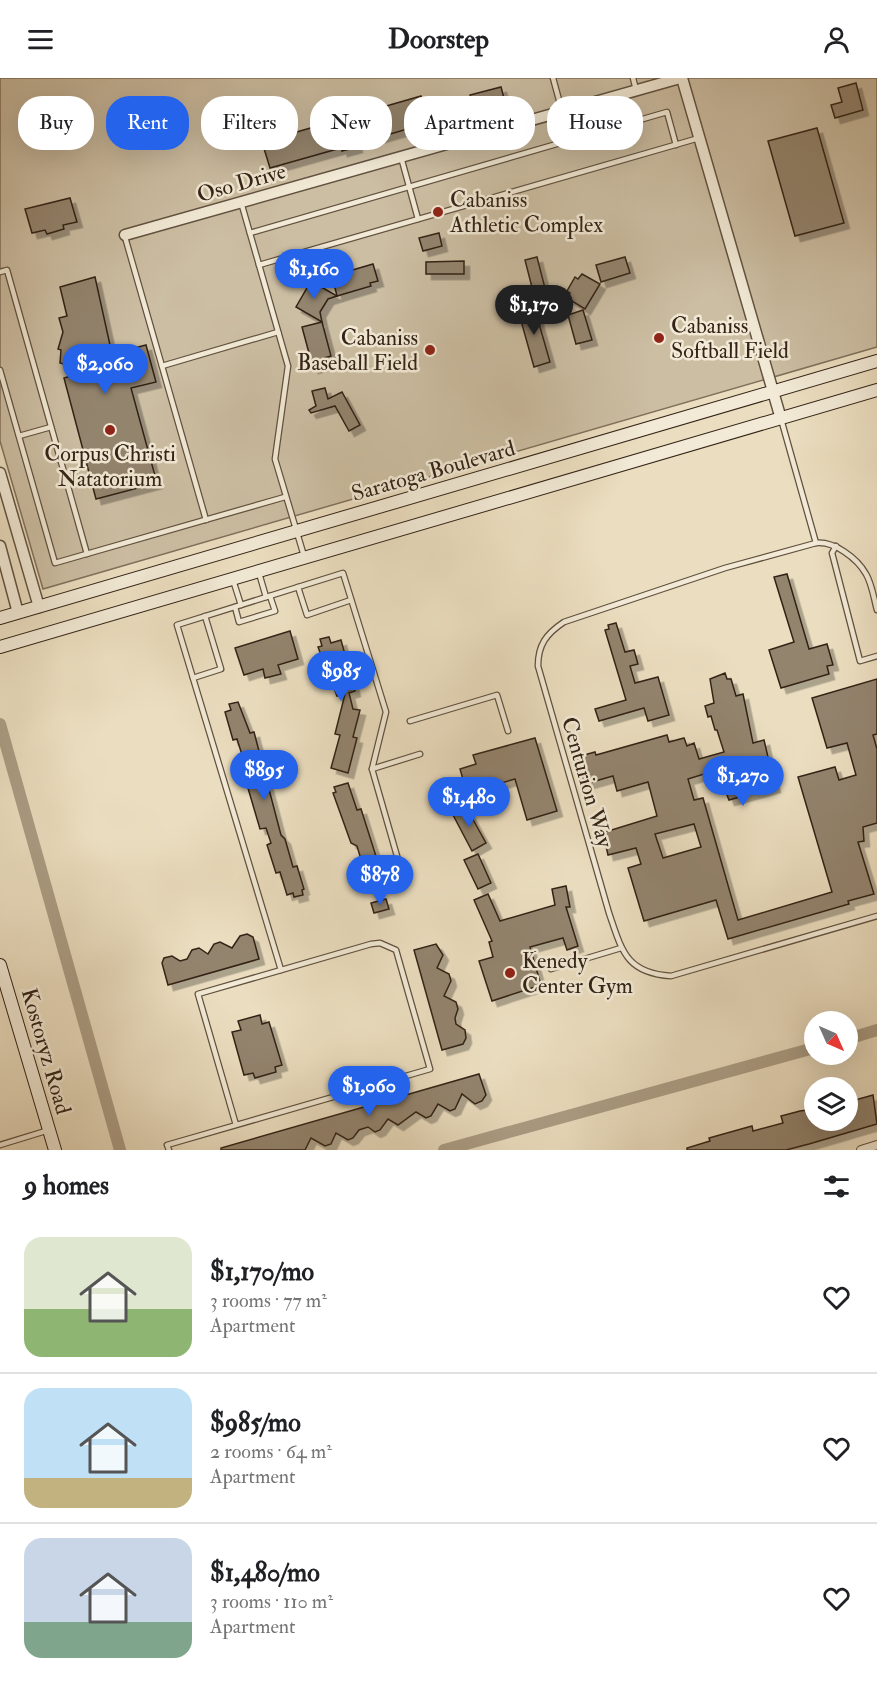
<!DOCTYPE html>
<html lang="en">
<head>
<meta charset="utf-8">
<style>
	body { margin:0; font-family:"IM FELL Double Pica",serif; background:#f2f2f2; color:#202124; height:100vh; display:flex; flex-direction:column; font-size:22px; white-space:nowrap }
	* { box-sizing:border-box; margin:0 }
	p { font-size:20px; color:#757577 }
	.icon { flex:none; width:33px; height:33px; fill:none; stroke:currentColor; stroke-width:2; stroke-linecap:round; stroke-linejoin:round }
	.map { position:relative; height:1072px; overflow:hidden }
	.details { display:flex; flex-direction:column; background:#fff; flex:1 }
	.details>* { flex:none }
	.guide { position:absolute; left:18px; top:18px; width:842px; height:54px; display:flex; gap:12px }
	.needle { width:39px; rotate:135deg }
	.controls { position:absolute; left:804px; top:933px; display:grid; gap:12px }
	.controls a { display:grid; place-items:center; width:54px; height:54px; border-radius:50%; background:#fff; box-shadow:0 6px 24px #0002; font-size:30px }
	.price { position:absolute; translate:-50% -51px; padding:0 14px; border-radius:21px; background:#2563eb; color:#fff; font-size:20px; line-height:39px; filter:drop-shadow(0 2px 3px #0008) }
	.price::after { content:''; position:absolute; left:50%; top:36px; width:18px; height:14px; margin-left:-9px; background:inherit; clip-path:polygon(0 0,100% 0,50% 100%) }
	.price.selected { background:#222; color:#fff }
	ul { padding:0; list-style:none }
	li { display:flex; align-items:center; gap:18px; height:150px; padding:0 24px }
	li+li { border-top:2px solid #e0e0e0 }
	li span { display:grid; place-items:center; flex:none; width:168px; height:120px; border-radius:18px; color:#555 }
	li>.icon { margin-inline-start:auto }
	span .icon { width:72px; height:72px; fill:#fffc; stroke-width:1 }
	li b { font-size:26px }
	h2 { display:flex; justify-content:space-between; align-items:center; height:72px; padding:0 24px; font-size:26px }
	.tag { padding:0 21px; border-radius:24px; background:#fff; box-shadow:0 6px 24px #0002; font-size:21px; line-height:54px }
	.tag.selected { background:#2563eb; color:#fff }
	header { display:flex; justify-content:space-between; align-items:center; height:78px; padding:0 24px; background:#fff; font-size:27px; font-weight:700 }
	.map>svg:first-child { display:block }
	.green { fill:#ccbea3; stroke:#80705c; stroke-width:1.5 }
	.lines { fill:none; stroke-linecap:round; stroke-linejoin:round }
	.canal { stroke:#ac9e86; stroke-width:12 }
	.building { fill:#93846e; stroke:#332316; stroke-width:1.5; fill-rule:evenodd; filter:url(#shadow) }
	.service-casing { stroke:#615240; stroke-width:7 }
	.minor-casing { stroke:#615240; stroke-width:10 }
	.tertiary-casing { stroke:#615240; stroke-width:13 }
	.secondary-casing { stroke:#332316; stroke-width:14 }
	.service { stroke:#f2ead6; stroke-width:4.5 }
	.minor { stroke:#f2ead6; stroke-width:8 }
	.tertiary { stroke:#f2ead6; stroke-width:10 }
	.secondary { stroke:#f2ead6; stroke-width:12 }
	.poi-dot { fill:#8f2418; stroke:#f2ead6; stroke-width:2 }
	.labels { text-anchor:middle; stroke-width:5; stroke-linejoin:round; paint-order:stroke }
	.street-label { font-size:22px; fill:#332316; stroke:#f2ead6 }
	.poi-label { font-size:22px; fill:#332316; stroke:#f2ead6; text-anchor:start }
</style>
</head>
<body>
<header><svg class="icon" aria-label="menu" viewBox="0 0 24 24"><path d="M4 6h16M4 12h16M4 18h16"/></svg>Doorstep<svg class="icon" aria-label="person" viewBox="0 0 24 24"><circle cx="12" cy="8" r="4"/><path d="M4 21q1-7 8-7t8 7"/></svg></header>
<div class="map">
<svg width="877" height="1072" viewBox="0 0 877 1072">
	<defs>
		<filter id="shadow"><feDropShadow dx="5.5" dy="5.5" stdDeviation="0" flood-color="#0004"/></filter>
	</defs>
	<rect width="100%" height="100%" fill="#ebdec0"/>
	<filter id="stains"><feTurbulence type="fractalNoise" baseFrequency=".00333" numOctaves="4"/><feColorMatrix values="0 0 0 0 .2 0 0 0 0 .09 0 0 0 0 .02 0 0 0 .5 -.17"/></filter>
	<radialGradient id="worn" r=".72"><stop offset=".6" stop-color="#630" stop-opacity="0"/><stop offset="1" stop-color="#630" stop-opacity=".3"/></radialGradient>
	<path class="green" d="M0 0H877V269L43 511 0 363Z"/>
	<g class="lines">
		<g class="canal">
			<path d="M0 646 120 1072"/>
			<path d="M848 961 877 952"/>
			<path d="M444 1072 814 970"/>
		</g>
	</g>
	<g class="building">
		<path d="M856 5 863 32 835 40 831 27 842 24 838 10Z"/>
		<path d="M501 9 505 24 474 32 470 17Z"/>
		<path d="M421 18 428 45 356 66 357 69 342 73 341 70 270 90 262 64Z"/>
		<path d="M817 50 844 145 795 158 768 63Z"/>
		<path d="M70 120 77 144 63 147 64 151 47 156 45 152 32 155 25 131Z"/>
		<path d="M439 155 442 168 423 173 419 160Z"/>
		<path d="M537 179 547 218 535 221 525 182Z"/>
		<path d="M625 179 630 195 601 204 596 187Z"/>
		<path d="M464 183V196H426V184Z"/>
		<path d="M373 186 378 203 370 205 371 208 337 218 332 198Z"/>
		<path d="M582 196 600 206 585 231 567 220 570 215 567 213 575 199 578 201Z"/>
		<path d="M95 199 112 276 146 267 156 304 131 310 157 405 96 421 64 300 87 293 60 285 61 272 58 271 63 254 59 240 67 238 60 209Z"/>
		<path d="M311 203 337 218 328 221 320 234 322 244 296 229Z"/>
		<path d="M534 228 550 284 534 289 518 232Z"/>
		<path d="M583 232 592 262 576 266 568 237Z"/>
		<path d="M322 244 331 278 324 280 326 286 313 290 302 249Z"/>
		<path d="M325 310 328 321 342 314 360 347 349 353 335 328 311 335 309 332 316 328 312 313Z"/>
		<path d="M787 496 809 571 827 566 833 587 827 588 829 596 781 610 769 572 794 564 774 499Z"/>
		<path d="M616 545 625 574 634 572 638 586 630 588 635 605 658 599 669 637 648 643 644 630 599 643 595 631 626 622 605 552 609 551 608 547Z"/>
		<path d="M290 553 298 581 278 587 281 596 265 600 263 591 244 597 235 570Z"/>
		<path d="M329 559 331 565 341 562 355 613 349 615 353 631 360 632 353 659 357 660 348 695 331 690 340 657 335 656 345 616 337 618 318 569 322 568 320 561Z"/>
		<path d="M725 595 727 601H731L736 618 743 616 753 665 764 662 775 709 729 722 717 692 688 701 694 722 703 720 738 842 832 814 798 699 835 689 839 702 856 697 847 665 827 670 812 620 877 601V656L873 657 877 671V745L863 749 864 763 858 764 874 816 848 823 849 826 728 861 716 822 644 843 628 790 641 786 636 770 608 777 606 768 609 767 605 754 657 738 648 704 617 713 613 698 585 706 577 679 595 674 596 677 667 657 669 664 684 660 687 668 694 665 699 681 724 674 717 652H715L711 638 708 639 705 628 714 625 710 601ZM694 746 701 769 663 780 655 756Z"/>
		<path d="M238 624 250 655 254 654 281 757 285 761 293 789 297 788 304 811 302 812 303 817 294 819 293 815 287 817 280 794 276 795 267 767 271 765 266 750 260 751 245 700 252 698 247 682 244 683 237 661 233 662 225 634 231 632 229 626Z"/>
		<path d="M535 660 557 733 527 742 515 701 467 715 460 691 476 686 473 677Z"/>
		<path d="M348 705 357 732 361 731 381 794 366 798 357 768 351 765 333 715 336 714 334 709Z"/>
		<path d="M465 727 486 765 472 773 452 735Z"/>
		<path d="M478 776 491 805 478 811 464 782Z"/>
		<path d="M566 808 570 829H566L578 868 567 872 563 860 530 869 541 907 492 923 479 883 493 879 489 864 492 863 474 822 488 816 500 843 555 827 552 811Z"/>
		<path d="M386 821 389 831 374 835 371 825Z"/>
		<path d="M247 856 253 859 259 881 168 907 162 885 164 880 172 878 180 883 187 881 192 872 199 870 208 876 214 866 220 864 232 870 240 858Z"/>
		<path d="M436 866 443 877 437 890 449 896 451 903 444 918 456 924 458 931 455 940 456 946 465 952 466 960 463 966 442 972 414 872Z"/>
		<path d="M260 937 262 946 269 944 282 987 275 989 276 994 255 1000 253 995 244 997 232 954 241 952 238 943Z"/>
		<path d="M479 996 486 1017 482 1023 475 1026 462 1016 455 1031 450 1033 438 1026 431 1038 426 1040 416 1034 398 1047 388 1041 380 1052 375 1054 368 1049 359 1052 353 1060 348 1062 336 1055 331 1066 325 1068 311 1060 305 1072H221V1070Z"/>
		<path d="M873 1017 877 1046 809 1066 786 1072H687V1070L710 1063 709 1060 752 1048 753 1053 783 1045 781 1038 800 1033 814 1031V1042H848V1024Z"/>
	</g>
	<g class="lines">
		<defs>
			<g id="service">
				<path d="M553 0 562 33"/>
				<path d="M633 0 636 12"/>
				<path d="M401 79 418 141"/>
				<path d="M241 124 288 288 275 381 304 478"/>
				<path d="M250 155 667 34 676 67"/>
				<path d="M125 159 206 442"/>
				<path d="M259 187 699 60"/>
				<path d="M0 194 7 192 87 476"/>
				<path d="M162 288 278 254"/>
				<path d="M0 292 55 485 285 419"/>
				<path d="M781 341 816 465"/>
				<path d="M19 358 51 349"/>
				<path d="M836 468 832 475 860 583 877 578"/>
				<path d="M259 495 266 519"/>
				<path d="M233 502 241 527"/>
				<path d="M298 509 307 537 351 522"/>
				<path d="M235 529 239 544 275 533 270 518"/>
				<path d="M877 532C874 521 872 506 866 496 857 480 834 463 816 465L725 490 564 544C546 556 538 567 538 588L609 835C622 873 626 895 671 898L877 838"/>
				<path d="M193 600 221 591 205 538"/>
				<path d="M410 643 497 617 508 653"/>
				<path d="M372 691 420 676"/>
				<path d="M551 891 621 870"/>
				<path d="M281 892 177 547 343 495 386 634 372 691 399 785"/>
				<path d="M0 1067 49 1052"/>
				<path d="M169 1072 167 1067 430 991 396 872 380 865 371 866 198 916 236 1047"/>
			</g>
			<path id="minor" d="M861 1072 877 1067"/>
			<g id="tertiary">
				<path d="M682 0 781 341"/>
				<path d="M125 157 680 0"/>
				<path d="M0 395 39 529"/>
				<path d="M0 468 18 535"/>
			</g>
			<g id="secondary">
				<path d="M0 540 877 283"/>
				<path d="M0 569 877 312"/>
				<path d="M0 887 55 1072"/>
			</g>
		</defs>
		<use href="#service" class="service-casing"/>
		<use href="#minor" class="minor-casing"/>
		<use href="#tertiary" class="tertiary-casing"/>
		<use href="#secondary" class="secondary-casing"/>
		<use href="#service" class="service"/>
		<use href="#minor" class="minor"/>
		<use href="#tertiary" class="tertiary"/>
		<use href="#secondary" class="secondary"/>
	</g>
	<g class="poi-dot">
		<circle cx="438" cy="134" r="6"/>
		<circle cx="659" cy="260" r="6"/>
		<circle cx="430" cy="272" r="6"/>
		<circle cx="110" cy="352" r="6"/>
		<circle cx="510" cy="895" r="6"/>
	</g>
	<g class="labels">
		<g class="street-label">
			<text transform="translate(241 104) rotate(-16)" y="8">Oso Drive</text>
			<text transform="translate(433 392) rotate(-16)" y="8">Saratoga Boulevard</text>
			<text transform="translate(588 704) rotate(74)" y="8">Centurion Way</text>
			<text transform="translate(47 973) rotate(74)" y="8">Kostoryz Road</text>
		</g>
		<g class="poi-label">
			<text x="450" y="129">Cabaniss<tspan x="450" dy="25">Athletic Complex</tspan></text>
			<text x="671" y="255">Cabaniss<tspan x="671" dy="25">Softball Field</tspan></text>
			<text x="418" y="267" text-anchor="end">Cabaniss<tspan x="418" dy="25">Baseball Field</tspan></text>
			<text x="110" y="383" text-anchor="middle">Corpus Christi<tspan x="110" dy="25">Natatorium</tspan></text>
			<text x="522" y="890">Kenedy<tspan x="522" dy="25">Center Gym</tspan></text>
		</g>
	</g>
	<rect width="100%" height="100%" filter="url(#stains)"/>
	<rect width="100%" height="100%" fill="url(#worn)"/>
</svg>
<div class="controls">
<a><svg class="needle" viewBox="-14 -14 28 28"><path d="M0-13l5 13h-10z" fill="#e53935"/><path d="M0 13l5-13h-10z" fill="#757577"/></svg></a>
<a><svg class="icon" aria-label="layers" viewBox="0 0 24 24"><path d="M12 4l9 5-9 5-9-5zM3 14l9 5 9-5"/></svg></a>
</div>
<b class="price" style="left:314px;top:222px">$1,160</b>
<b class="price selected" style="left:534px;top:258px">$1,170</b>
<b class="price" style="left:105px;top:317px">$2,060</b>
<b class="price" style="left:341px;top:624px">$985</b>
<b class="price" style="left:264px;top:723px">$895</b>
<b class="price" style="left:743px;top:729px">$1,270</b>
<b class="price" style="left:469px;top:750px">$1,480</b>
<b class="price" style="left:380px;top:828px">$878</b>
<b class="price" style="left:369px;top:1039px">$1,060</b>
<div class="guide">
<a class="tag">Buy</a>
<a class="tag selected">Rent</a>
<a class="tag">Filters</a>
<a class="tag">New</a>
<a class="tag">Apartment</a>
<a class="tag">House</a>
</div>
</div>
<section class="details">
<h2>9 homes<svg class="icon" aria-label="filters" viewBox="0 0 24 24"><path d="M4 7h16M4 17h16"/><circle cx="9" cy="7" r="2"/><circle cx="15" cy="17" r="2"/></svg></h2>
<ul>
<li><span style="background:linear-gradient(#dfe7d0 60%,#8fb573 0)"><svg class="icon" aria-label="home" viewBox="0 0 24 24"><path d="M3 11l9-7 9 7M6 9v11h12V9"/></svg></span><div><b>$1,170/mo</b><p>3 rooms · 77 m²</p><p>Apartment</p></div><svg class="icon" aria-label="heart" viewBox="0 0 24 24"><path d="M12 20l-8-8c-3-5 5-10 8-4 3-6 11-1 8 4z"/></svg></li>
<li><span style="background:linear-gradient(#bfe0f5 75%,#c2b280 0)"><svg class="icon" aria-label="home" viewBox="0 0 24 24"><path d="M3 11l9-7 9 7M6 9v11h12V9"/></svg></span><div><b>$985/mo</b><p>2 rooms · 64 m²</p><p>Apartment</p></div><svg class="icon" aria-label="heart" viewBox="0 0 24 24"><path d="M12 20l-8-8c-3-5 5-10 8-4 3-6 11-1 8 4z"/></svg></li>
<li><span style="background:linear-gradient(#c9d6e8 70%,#7fa58c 0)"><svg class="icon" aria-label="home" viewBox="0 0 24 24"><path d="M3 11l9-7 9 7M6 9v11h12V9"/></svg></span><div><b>$1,480/mo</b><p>3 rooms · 110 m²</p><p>Apartment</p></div><svg class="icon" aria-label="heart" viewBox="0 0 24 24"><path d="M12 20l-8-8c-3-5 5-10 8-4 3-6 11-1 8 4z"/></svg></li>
</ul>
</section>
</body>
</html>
